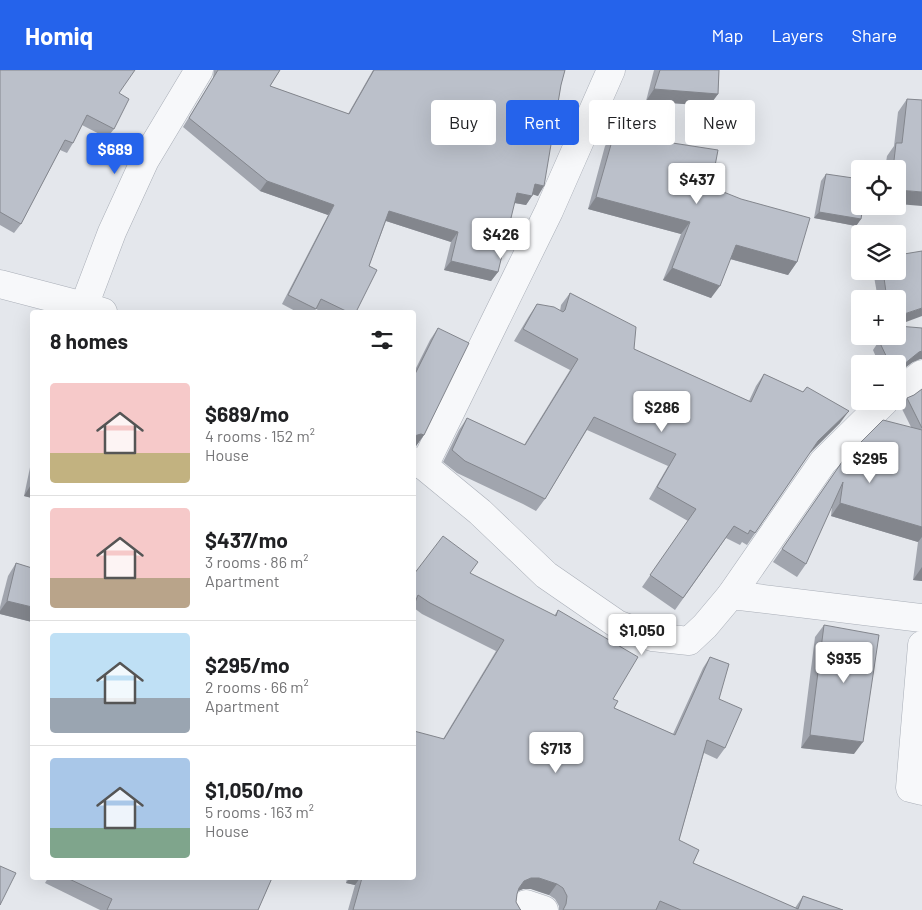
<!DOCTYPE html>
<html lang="en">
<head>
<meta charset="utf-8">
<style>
	body { margin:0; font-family:Barlow,sans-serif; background:#f6f6f6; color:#202124; height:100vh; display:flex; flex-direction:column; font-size:19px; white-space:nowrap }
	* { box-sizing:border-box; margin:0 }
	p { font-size:16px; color:#757577 }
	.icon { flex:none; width:28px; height:28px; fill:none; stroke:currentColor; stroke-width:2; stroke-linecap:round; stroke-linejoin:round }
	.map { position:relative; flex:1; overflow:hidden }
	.drawer { position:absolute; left:30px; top:240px; width:386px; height:570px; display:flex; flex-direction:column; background:#fff; border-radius:5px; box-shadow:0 5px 20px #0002 }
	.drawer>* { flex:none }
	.top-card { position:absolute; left:431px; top:30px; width:415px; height:45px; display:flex; gap:10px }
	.controls { position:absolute; left:851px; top:90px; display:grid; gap:10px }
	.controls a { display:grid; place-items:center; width:55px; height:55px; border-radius:5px; background:#fff; box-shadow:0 5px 20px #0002; font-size:25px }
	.price { position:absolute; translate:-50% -42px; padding:0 11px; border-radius:5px; background:#fff; color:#222; font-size:16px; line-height:32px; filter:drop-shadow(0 1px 2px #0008) }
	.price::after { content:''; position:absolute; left:50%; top:30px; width:15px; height:11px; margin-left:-8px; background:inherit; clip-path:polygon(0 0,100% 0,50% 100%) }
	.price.selected { background:#2563eb; color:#fff }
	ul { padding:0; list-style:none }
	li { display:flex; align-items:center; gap:15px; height:125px; padding:0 20px }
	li+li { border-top:1px solid #e0e0e0 }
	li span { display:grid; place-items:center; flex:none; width:140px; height:100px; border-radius:5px; color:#555 }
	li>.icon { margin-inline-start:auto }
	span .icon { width:60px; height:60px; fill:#fffc; stroke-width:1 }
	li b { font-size:21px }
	h2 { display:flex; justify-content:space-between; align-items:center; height:60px; padding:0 20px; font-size:21px }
	.pill { padding:0 18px; border-radius:5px; background:#fff; box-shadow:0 5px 20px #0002; font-size:18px; line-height:45px }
	.pill.selected { background:#2563eb; color:#fff }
	header { display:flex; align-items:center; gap:30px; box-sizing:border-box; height:70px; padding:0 25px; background:#2563eb; color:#fff }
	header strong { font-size:24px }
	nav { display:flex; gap:28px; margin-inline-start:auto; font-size:18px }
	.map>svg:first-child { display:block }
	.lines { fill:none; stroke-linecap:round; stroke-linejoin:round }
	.minor-casing { stroke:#a9aeb7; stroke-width:29 }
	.minor { stroke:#f7f8fa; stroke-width:28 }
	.wall { fill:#a1a5ae }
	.shaded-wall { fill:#83868d }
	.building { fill:#bbc0ca; stroke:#83868d }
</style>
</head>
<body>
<header>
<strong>Homiq</strong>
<nav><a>Map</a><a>Layers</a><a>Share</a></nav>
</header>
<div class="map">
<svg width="922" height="840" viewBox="0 0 922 840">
	<rect width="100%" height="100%" fill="#e4e7ec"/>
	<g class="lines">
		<defs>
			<g id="minor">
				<path d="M0 214 84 236 103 242"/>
				<path d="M84 236 112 162 145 90 199 0"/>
				<path d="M898 322 922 304"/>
				<path d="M414 391 424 396 480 442 546 505 617 554 652 567 689 571 705 556 731 525 922 548"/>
				<path d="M424 396 549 141 611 0"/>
				<path d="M731 525 823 392 885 331"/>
				<path d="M922 575 910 718 922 721"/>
				<path d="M524 840 526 834 544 840"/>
			</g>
		</defs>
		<use href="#minor" class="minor-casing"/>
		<use href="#minor" class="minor"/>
	</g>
	<g class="wall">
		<path d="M0 0 119 23 114 59 107 68 82 55 73 73 67 83 60 80 21 154 14 163 0 155Z"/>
		<path d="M214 0H280L270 16 348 44 373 0H565L561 15 538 126 533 124 532 126 526 135 514 133 498 202 491 211 444 200 451 172 386 151 369 196 356 242H322L316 239 313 242H297L282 234 328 145 260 121 183 57 213 8Z"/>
		<path d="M654 0H719L718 24 709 36 646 31Z"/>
		<path d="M907 29 922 30 898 99H885L887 86 894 76 898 42Z"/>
		<path d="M614 64 711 117 797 192 788 205 730 189 711 228 663 210 681 164 588 139 605 76Z"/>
		<path d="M826 104 861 149 856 156 814 148 821 111Z"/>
		<path d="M873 201H898V229H878Z"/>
		<path d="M570 223 634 279 749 331 756 316 764 304 803 322 807 317 840 353 810 383 747 475 742 472 740 475 726 468 675 540 642 517 688 451 649 429 668 396 587 360 545 429 536 441 523 434 457 403 443 392 459 360 467 348 524 375 570 300 514 271 529 246 537 234 560 241 561 235Z"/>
		<path d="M438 258 424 365 416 376H414V302L430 270Z"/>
		<path d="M922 258V289H920L913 292 898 294H879L873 280 879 271 885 269 884 266H898Z"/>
		<path d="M922 319V511L913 510 918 472 831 446 832 435 806 494 797 507 773 492 844 389 911 357 901 337 907 328 914 325Z"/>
		<path d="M32 388V428L24 426Z"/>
		<path d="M16 493 32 552 0 544V537L8 506Z"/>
		<path d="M470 503 554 546 558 540 613 629 614 638 673 664 703 598 710 587 719 629 725 678 717 689 704 683 679 770 693 793 795 838 803 826 843 840H559V836L555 829 549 825 531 819H523L518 821 517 824 516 832 520 839 521 840H348L355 815 346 813 347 808H414L443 669 496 581 422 544 414 538V504Z"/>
		<path d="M824 555 854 684 801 678 815 567Z"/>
		<path d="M48 808H272L258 840H100L45 813Z"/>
	</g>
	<g class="shaded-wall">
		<path d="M654 19 718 24 709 36 646 31Z"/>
		<path d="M267 111 334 135 328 145 260 121Z"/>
		<path d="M535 114 544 116 538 126 528 123Z"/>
		<path d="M898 120 922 122V136L898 134Z"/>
		<path d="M517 123 532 126 526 135 510 132Z"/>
		<path d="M596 127 690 152 681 164 588 139Z"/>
		<path d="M389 141 458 162 451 172 383 150Z"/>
		<path d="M819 142 861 149 856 156 814 148Z"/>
		<path d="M736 175 797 192 788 205 727 188Z"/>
		<path d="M451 191 498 202 491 211 444 200Z"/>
		<path d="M672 198 720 216 711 228 663 210Z"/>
		<path d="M922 238V246L898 255V246Z"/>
		<path d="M922 281V289H920L913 292 898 303V299L919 282Z"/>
		<path d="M849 341 840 353 810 383 818 371Z"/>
		<path d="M421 364 424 365 416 376H414V366Z"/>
		<path d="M32 413V428L24 426Z"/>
		<path d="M840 433 922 457V467L918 472 831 446Z"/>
		<path d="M922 497V511L913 510Z"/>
		<path d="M7 531 32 537V552L0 544V541Z"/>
		<path d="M810 665 863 672 854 684 801 678Z"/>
		<path d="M350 808H360L355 815 346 813Z"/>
		<path d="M531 808H539L557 814 549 825 531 819H523L516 822 524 811Z"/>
	</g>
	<g class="building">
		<path d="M0 0H135L119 23 129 29 114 59 87 45 73 73 65 70 21 154 0 142Z"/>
		<path d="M218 0H280L270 16 349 44 374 0H565L561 15 544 116 535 114 532 126 517 123 498 202 451 191 458 162 389 141 369 196 377 200 356 242H348L321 229 316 239 288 225 334 135 267 111 189 48Z"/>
		<path d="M660 0H719L718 24 654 19Z"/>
		<path d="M907 29 922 30V122L898 120V99H893L896 73H902Z"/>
		<path d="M614 64 718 80 711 117 741 129 810 148 797 192 736 175 720 216 672 198 690 152 596 127Z"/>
		<path d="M826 104 860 109V136H863L861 149 819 142Z"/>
		<path d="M922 181V238L898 246V229H887L883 201H898V185Z"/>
		<path d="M570 223 636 257 634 279 751 332 764 304 803 322 807 317 849 341 818 371 755 463 750 460 748 464 734 456 683 528 650 505 696 439 657 417 676 384 594 347 545 429 531 422 465 391 452 380 467 348 525 375 578 289 523 259 537 234 554 237 563 242 565 240Z"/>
		<path d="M898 256 922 258V281L919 282 898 299V294H890L879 271 889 266H898Z"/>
		<path d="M438 258 469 273 424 365 421 364 414 366V306Z"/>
		<path d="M922 319V358L907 328 914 325Z"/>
		<path d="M883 350 922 360V457L840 433 843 412 806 494 782 479 844 389Z"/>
		<path d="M443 466 478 492 470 503 556 546 558 540 638 587 613 629 618 631 614 638 675 665 710 587 729 594 719 629 742 639 725 678 707 670 679 770 699 780 693 793 798 839 803 826 843 840H681L660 831 656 840H563L566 834 567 826 563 818 557 814 539 808H531L524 811 519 818 517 824 516 832 520 839 521 840H353L362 808H414V661L444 669 504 570 430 533 418 525 414 535V504Z"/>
		<path d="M16 493 32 498V537L7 531Z"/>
		<path d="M824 555 879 565 863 672 810 665Z"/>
		<path d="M0 796 16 803 0 835Z"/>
		<path d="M67 808H272L258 840H107L112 829Z"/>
	</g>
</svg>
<div class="controls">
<a><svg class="icon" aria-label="locate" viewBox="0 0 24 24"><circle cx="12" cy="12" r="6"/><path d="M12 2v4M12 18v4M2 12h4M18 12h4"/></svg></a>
<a><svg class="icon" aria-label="layers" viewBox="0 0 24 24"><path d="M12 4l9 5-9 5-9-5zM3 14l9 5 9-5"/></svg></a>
<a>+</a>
<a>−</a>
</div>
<b class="price selected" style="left:115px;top:105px">$689</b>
<b class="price" style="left:697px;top:135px">$437</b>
<b class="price" style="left:501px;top:190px">$426</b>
<b class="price" style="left:662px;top:363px">$286</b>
<b class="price" style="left:870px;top:414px">$295</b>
<b class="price" style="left:642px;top:586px">$1,050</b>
<b class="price" style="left:844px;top:614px">$935</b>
<b class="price" style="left:556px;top:704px">$713</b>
<div class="top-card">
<a class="pill">Buy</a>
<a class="pill selected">Rent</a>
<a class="pill">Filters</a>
<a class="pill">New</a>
</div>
<section class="drawer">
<h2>8 homes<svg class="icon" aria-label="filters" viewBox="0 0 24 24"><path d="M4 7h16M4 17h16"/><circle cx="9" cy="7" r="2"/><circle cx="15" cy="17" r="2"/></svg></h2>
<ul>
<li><span style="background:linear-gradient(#f6c9c9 70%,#c2b280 0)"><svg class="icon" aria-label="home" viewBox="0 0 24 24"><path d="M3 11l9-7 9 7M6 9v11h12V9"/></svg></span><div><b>$689/mo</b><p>4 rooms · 152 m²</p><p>House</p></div></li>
<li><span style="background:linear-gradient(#f6c9c9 70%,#b9a48a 0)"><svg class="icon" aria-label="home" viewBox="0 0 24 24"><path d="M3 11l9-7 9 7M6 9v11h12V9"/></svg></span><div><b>$437/mo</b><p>3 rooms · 86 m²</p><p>Apartment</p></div></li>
<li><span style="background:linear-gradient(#bfe0f5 65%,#9aa5b1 0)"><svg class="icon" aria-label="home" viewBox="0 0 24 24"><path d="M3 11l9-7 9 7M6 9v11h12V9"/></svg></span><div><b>$295/mo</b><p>2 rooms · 66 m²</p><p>Apartment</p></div></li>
<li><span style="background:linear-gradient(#a9c7e8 70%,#7fa58c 0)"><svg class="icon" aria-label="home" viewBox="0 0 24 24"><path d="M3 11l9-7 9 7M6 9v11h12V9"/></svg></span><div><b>$1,050/mo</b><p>5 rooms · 163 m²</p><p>House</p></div></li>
</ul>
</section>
</div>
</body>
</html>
